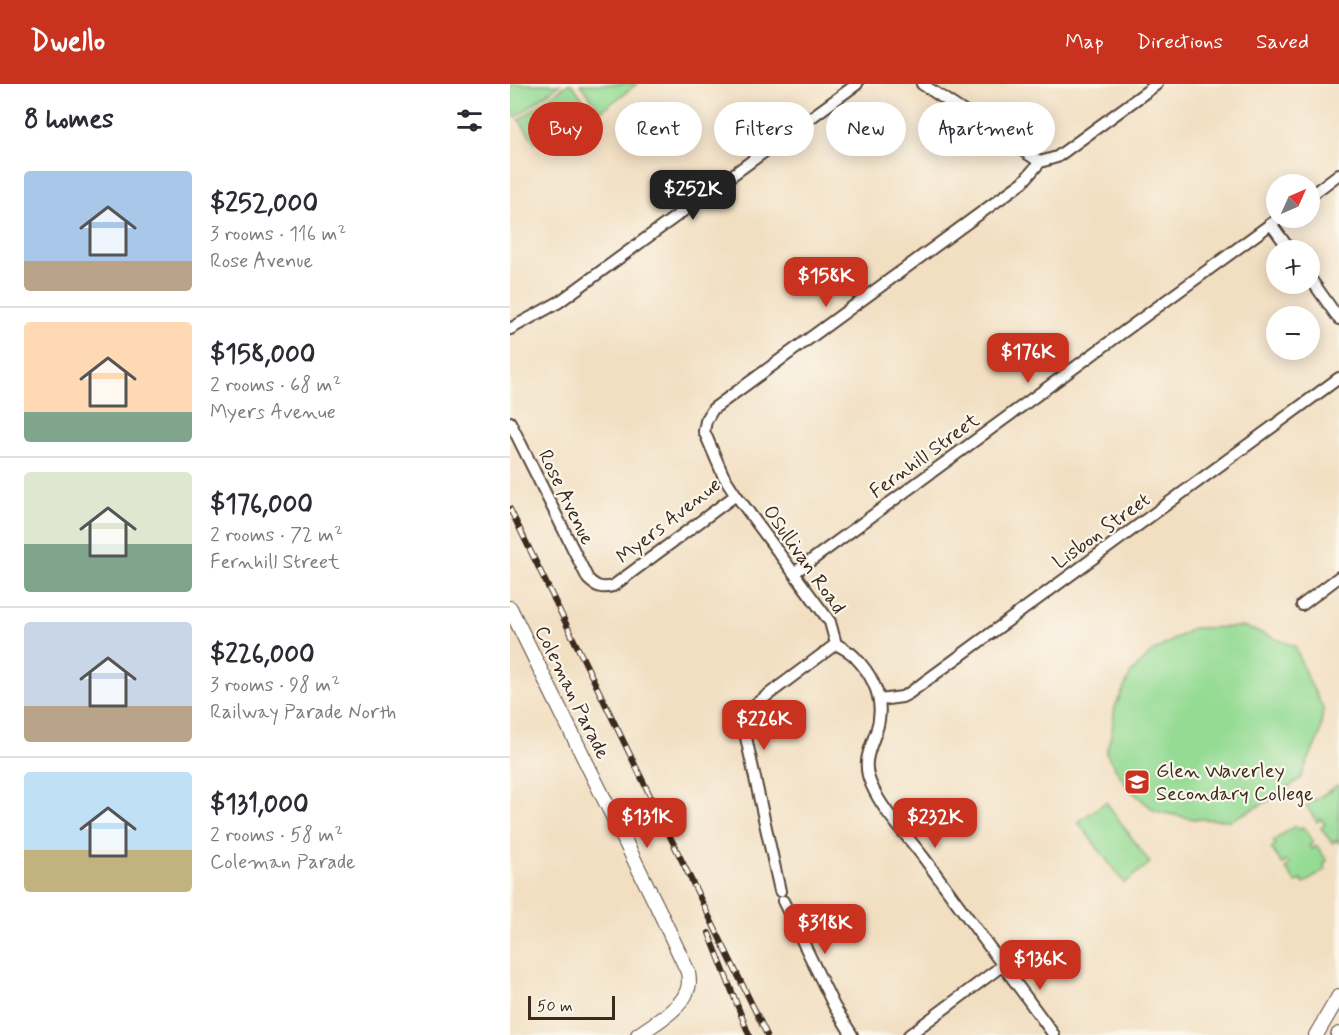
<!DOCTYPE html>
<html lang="en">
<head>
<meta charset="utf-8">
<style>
	body { margin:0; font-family:Mynerve,sans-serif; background:#f2f2f3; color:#2b2b33; height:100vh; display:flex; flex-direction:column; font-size:22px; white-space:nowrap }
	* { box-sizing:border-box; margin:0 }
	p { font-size:20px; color:#7c7c81 }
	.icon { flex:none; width:33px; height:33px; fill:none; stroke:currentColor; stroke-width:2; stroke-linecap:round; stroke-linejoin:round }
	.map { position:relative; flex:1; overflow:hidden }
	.side { display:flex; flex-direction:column; background:#fff; width:510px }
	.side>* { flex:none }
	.top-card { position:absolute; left:18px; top:18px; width:570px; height:54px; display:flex; gap:12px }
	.needle { width:39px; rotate:45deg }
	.fabs { position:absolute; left:756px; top:90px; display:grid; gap:12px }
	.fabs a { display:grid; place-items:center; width:54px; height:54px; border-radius:50%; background:#fff; box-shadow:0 3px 15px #0003; font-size:30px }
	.scale { position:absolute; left:18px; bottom:15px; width:87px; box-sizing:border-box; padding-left:6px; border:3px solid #3b2a1e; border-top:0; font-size:16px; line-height:21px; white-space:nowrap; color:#3b2a1e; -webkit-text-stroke:4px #fbf7ec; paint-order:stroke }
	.price { position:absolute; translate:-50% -51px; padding:0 14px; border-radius:12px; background:#c8321e; color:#fff; font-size:20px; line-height:39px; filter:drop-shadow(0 2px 3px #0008) }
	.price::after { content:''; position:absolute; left:50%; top:36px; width:18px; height:14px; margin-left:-9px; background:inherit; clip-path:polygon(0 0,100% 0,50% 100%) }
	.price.active { background:#222; color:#fff }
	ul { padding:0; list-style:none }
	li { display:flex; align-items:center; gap:18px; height:150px; padding:0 24px }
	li+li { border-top:2px solid #e1e1e2 }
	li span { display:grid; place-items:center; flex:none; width:168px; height:120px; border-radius:6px; color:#555 }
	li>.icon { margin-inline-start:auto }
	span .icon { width:72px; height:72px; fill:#fffc; stroke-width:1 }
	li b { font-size:26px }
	h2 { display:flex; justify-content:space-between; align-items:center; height:72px; padding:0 24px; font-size:26px }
	.chip { padding:0 21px; border-radius:27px; background:#fff; box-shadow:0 3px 15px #0003; font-size:21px; line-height:54px }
	.chip.active { background:#c8321e; color:#fff }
	header { display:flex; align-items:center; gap:36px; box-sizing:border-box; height:84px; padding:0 30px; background:#c8321e; color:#fff }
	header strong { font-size:28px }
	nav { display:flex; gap:33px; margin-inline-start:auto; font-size:21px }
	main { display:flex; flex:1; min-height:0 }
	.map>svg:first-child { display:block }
	.green { fill:#95db94; stroke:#688259; stroke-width:1.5 }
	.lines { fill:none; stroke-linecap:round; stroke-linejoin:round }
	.minor-casing { stroke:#564537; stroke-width:14 }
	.tertiary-casing { stroke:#564537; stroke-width:16 }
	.minor { stroke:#fff; stroke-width:10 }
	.tertiary { stroke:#fff; stroke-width:14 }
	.rail-casing { stroke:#3b2a1e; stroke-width:6 }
	.rail { stroke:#fbf7ec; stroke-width:4; stroke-dasharray:11; stroke-linecap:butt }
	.labels { text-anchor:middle; stroke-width:4.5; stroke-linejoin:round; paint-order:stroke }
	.street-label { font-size:20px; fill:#3b2a1e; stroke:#fbf7ec }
	.poi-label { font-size:20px; fill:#3b2a1e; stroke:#fbf7ec; text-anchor:start }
</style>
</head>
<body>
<header>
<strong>Dwello</strong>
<nav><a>Map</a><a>Directions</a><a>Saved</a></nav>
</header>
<main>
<section class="side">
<h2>8 homes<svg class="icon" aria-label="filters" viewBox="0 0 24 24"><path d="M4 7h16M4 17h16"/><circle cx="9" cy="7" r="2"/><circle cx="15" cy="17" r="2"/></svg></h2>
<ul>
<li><span style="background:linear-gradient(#a9c7e8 75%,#b9a48a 0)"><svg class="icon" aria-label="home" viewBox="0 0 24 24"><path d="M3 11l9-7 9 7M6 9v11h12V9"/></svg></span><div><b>$252,000</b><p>3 rooms · 116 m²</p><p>Rose Avenue</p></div></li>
<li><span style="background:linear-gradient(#ffd9b3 75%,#7fa58c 0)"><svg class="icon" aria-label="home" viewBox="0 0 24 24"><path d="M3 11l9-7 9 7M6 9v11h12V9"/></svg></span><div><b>$158,000</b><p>2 rooms · 68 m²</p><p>Myers Avenue</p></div></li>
<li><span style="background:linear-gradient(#dfe7d0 60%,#7fa58c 0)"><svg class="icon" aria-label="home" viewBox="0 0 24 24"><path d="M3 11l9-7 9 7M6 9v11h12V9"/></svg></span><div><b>$176,000</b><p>2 rooms · 72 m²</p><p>Fernhill Street</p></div></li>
<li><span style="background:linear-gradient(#c9d6e8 70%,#b9a48a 0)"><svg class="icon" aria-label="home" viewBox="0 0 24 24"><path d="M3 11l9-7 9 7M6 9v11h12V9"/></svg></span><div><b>$226,000</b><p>3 rooms · 98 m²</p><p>Railway Parade North</p></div></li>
<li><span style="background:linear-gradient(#bfe0f5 65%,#c2b280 0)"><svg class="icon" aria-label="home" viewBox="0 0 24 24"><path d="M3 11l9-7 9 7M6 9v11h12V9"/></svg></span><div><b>$131,000</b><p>2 rooms · 58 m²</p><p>Coleman Parade</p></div></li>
</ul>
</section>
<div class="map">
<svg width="829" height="951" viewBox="0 0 829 951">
	<rect width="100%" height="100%" fill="#fbf7ec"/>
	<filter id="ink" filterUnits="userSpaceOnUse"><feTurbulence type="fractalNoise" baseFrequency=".0167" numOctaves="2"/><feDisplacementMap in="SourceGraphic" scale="12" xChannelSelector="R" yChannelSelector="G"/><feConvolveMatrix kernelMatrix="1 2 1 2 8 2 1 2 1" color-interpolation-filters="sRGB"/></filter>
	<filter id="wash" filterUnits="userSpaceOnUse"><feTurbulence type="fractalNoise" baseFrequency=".008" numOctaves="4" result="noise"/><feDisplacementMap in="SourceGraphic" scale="24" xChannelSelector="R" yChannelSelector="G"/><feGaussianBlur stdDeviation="1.35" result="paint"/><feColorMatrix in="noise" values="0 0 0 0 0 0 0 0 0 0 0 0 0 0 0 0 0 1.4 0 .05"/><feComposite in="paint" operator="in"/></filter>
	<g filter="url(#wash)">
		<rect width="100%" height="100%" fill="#f2dfc2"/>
		<g class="green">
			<path d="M3 0H50L6 33 0 25V2Z"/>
			<path d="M58 0H62L77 21 25 59 9 36Z"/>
			<path d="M70 0H127L91 27Z"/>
			<path d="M735 543 785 562 796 591 813 624 810 650 790 695 760 716 721 736 684 735 645 727 618 704 596 669 602 647 605 623 621 589 642 568 683 544Z"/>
			<path d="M828 701 829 702V759L827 756 822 759 811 744 815 740 811 735 807 738 796 722Z"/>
			<path d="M596 718 640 779 614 799 568 738Z"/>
			<path d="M785 742 788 746 793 743 804 758 799 762 802 765 807 762 817 777 813 780 816 785 794 800 791 796 786 799 775 784 780 780 777 777 772 780 761 764 766 761 763 757Z"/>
		</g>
	</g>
	<g filter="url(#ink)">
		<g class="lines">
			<defs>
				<g id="minor">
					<path d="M412 0 530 78"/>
					<path d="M800 112 829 90"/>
					<path d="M761 140 780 166"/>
					<path d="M800 194 829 235"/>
					<path d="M0 245 49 218 347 0"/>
					<path d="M0 338 78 495C86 503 92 505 103 502L226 411 213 391 194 347 196 337 203 325 513 98 530 78 547 73 647 0"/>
					<path d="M226 411 320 538 326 560C333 564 341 568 345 573 365 594 376 619 366 648 359 667 352 680 361 700 373 728 396 750 414 774 458 833 501 892 544 951"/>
					<path d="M284 489 769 134"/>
					<path d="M792 521 829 493"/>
					<path d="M370 616 392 613 398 610 829 294"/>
					<path d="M270 807 231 631 326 560"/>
					<path d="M273 817 324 922 342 951"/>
					<path d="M399 951 493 881"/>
				</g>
				<g id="tertiary">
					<path d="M0 524 147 822 178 888C179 895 180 901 177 907 171 925 143 940 128 951"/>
					<path d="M806 951 829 912"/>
					<path d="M828 951 829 950"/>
				</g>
			</defs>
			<use href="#minor" class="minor-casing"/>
			<use href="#tertiary" class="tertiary-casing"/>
			<use href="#minor" class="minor"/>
			<use href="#tertiary" class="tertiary"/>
			<defs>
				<g id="rail">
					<path d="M0 425 257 951"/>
					<path d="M199 849 239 951"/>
				</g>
			</defs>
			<use href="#rail" class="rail-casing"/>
			<use href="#rail" class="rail"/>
		</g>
	</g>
	<defs>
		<symbol id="school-square" viewBox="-11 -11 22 22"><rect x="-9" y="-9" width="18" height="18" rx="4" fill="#c8321e" stroke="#fbf7ec"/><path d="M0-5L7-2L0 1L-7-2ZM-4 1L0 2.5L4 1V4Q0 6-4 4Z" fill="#fff"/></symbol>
	</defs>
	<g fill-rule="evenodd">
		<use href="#school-square" x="612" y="683" width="30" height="30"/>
	</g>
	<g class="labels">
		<g class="street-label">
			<text transform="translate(414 371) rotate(-36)" y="7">Fernhill Street</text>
			<text transform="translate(57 413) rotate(64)" y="7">Rose Avenue</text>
			<text transform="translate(158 436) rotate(-38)" y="7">Myers Avenue</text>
			<text transform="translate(591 446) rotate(-36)" y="7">Lisbon Street</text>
			<text transform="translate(295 475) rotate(55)" y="7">OSullivan Road</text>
			<text transform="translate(63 608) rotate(64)" y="7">Coleman Parade</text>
		</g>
		<g class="poi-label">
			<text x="646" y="693">Glen Waverley<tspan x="646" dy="23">Secondary College</tspan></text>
		</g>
	</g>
</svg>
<div class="fabs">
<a><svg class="needle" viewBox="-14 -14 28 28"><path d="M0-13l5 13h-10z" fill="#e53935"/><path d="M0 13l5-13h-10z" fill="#7c7c81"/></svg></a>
<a>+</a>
<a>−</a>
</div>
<div class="scale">50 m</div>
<b class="price active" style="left:183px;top:137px">$252K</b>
<b class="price" style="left:316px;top:224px">$158K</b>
<b class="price" style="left:518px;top:300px">$176K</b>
<b class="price" style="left:254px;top:667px">$226K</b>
<b class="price" style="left:137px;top:765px">$131K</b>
<b class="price" style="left:425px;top:765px">$232K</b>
<b class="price" style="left:315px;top:871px">$318K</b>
<b class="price" style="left:530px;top:907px">$136K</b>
<div class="top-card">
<a class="chip active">Buy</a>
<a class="chip">Rent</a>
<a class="chip">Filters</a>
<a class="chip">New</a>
<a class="chip">Apartment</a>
</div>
</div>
</main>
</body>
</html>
